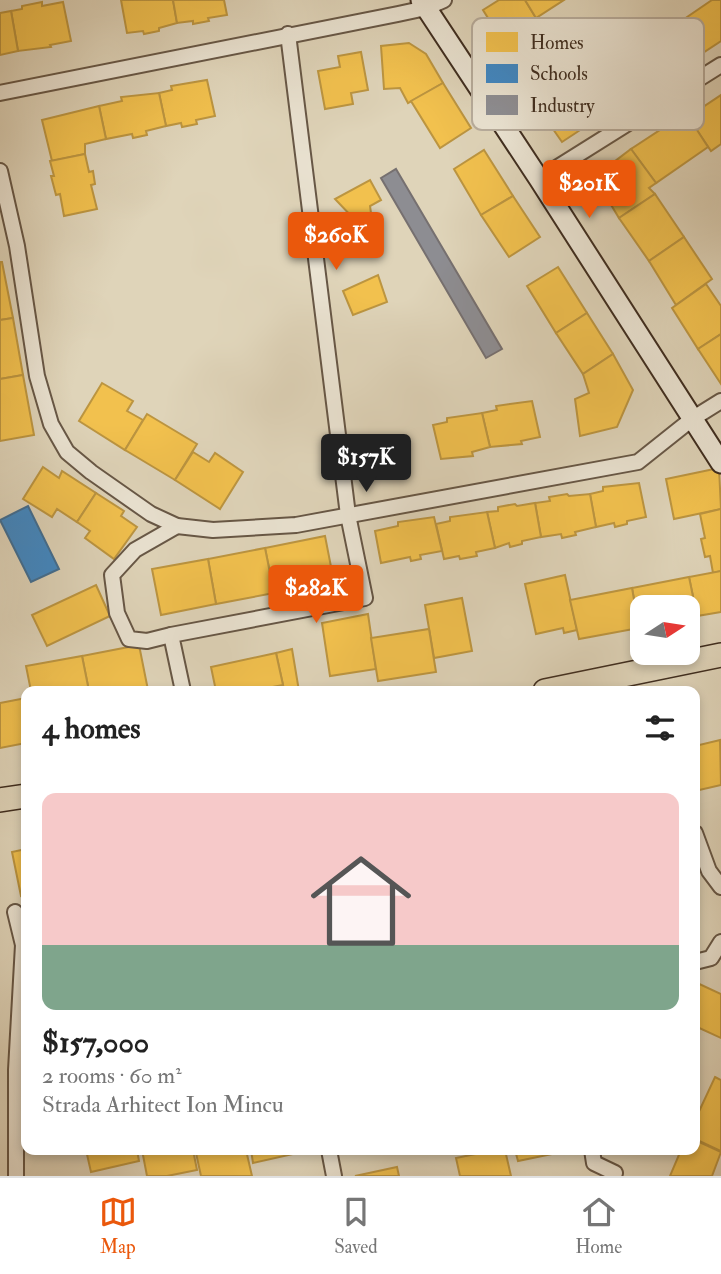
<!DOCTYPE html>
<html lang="en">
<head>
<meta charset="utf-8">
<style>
	body { margin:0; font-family:"IM FELL Double Pica",serif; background:#f6f6f6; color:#222; height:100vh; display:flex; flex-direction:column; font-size:26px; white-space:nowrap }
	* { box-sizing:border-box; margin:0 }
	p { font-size:23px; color:#767676 }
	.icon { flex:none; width:38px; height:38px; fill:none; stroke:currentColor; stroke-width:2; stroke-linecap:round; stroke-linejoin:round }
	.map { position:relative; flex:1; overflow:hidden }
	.drawer { position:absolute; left:21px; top:686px; width:679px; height:469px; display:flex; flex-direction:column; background:#fff; border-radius:14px; box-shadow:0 4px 10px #0003 }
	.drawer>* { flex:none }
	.needle { width:46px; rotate:78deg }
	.tools { position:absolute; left:630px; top:595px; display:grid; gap:14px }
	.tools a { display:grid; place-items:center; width:70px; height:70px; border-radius:14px; background:#fff; box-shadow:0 4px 10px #0003; font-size:35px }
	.price { position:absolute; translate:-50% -60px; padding:0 16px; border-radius:7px; background:#ea580c; color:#fff; font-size:23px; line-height:46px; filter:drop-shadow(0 2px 4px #0008) }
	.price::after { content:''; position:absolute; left:50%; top:42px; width:21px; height:16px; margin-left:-10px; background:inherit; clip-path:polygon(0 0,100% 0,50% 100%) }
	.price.active { background:#222; color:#fff }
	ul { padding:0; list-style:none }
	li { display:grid; align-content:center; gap:14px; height:371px; padding:0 21px }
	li+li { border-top:2px solid #e0e0e0 }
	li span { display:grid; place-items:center; height:217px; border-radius:14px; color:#555 }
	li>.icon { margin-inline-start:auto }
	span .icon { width:126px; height:126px; fill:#fffc; stroke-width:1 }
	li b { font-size:30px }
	h2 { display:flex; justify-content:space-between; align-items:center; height:84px; padding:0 21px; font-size:30px }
	.tabs { display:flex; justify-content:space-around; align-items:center; height:98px; border-top:2px solid #e0e0e0; background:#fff; font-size:19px; color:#767676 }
	.tabs a { display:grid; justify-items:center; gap:4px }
	.tabs .active { color:#ea580c }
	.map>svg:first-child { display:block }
	.homes { fill:#f2c14e; stroke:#bc9540; stroke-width:2 }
	.schools { fill:#3f88c5; stroke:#3f6d93; stroke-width:2 }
	.industry { fill:#8d8d92; stroke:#767070; stroke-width:2 }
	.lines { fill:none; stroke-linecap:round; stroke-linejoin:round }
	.minor-casing { stroke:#675746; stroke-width:18 }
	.secondary-casing { stroke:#3f2d1f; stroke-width:23 }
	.primary-casing { stroke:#3f2d1f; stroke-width:26 }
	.minor { stroke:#eae3d2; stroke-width:14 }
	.secondary { stroke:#eae3d2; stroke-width:19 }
	.primary { stroke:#dfd4b9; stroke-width:23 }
	.key { fill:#eae3d2; stroke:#b7ac9c; stroke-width:2 }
	.key-label { font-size:19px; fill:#3f2d1f }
</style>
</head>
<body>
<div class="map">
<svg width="721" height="1176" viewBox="0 0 721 1176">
	<rect width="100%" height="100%" fill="#dfd4b9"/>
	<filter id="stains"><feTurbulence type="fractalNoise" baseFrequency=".00286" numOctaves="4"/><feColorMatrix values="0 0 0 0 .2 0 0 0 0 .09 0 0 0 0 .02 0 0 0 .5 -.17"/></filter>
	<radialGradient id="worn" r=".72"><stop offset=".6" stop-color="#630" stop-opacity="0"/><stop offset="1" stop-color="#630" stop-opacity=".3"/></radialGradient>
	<g class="homes">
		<path d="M121 0H173L177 23 159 28V31L144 34 143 31 127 33Z"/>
		<path d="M173 0H224L227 15 208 18 209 21 193 24V21L177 23Z"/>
		<path d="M499 0H525L536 18 527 24 533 34 508 50 483 10Z"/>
		<path d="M525 0H564L536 18Z"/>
		<path d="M712 0H721V41L692 60 671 28Z"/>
		<path d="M42 2V6L63 2 71 41 50 45 51 47 18 51 11 11 22 9V6Z"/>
		<path d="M11 11 18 51 0 55V13Z"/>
		<path d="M409 43 426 54 443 83 408 103 400 88 384 89 381 46Z"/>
		<path d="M361 52 368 90 351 93 353 104 325 109 318 71 340 67 338 56Z"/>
		<path d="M207 80 215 116 196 120 197 124 182 127 181 123 166 126 159 93 172 90 171 86Z"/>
		<path d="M443 83 471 128 440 148 411 101Z"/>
		<path d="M567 90 573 99 586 90 603 115 562 142 539 109Z"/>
		<path d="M159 93 166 126 146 131 147 135 133 138 132 134 106 139 99 106 122 101 121 97Z"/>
		<path d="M721 95V144L711 151 688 117Z"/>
		<path d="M99 106 106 139 85 144V154L52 161 42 120Z"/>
		<path d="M686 113 708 147 656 183 631 149Z"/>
		<path d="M631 149 656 183 649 188 655 194 619 218 599 185 598 174Z"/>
		<path d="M484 150 513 196 481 215 454 169Z"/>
		<path d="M85 154 89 172 93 171 95 184 91 185 97 209 64 216 60 194 56 195 51 176H54L50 161Z"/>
		<path d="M370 180 381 200 370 206 371 213 355 220 335 199Z"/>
		<path d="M655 194 684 237 649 261 619 218Z"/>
		<path d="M513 196 540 237 509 257 481 215Z"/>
		<path d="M684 237 712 279 676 305 649 261Z"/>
		<path d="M0 262H2L13 318 0 320Z"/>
		<path d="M558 267 587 313 556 333 527 286Z"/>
		<path d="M378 275 387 302 353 315 343 291Z"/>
		<path d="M706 284 721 306V334L698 349 672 308Z"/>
		<path d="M587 313 613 354 583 374 556 333Z"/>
		<path d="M13 318 23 375 0 379V320Z"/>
		<path d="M721 334V384L698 349Z"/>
		<path d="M613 354 633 390 617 427 580 436 575 399 589 393 583 374Z"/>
		<path d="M23 375 34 435 0 441V379Z"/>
		<path d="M102 383 133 401 127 411 143 420 125 450 79 421Z"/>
		<path d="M532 401 540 437 521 441 522 444 490 447 482 413 497 410 496 406Z"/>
		<path d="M482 413 490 447 472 452 473 456 441 459 433 425 447 422V418Z"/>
		<path d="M147 414 197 444 175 480 125 450Z"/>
		<path d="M193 452 209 462 215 453 243 472 220 509 175 480Z"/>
		<path d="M43 467 59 478 62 471 96 493 77 522 57 509 52 517 23 499Z"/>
		<path d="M719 468 721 509 674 519 666 479Z"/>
		<path d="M639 483 646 517 627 521V524L615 527 614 523 596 527 590 494 603 491V487Z"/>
		<path d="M96 493 124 511 121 516 137 527 114 559 85 538 90 531 77 522Z"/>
		<path d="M567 494 569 496 590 494 596 527 575 532 576 535 562 538 561 534 541 537 535 503 550 501 549 497Z"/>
		<path d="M535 503 541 537 522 541V544L510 547 509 543 495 548 487 512 498 511V507L515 504 517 506Z"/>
		<path d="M721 509V571L713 573 710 556 705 557 701 539 705 538 700 514Z"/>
		<path d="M487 512 495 548 476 552 477 556 460 559 459 556 444 559 436 524 450 521V517Z"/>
		<path d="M434 517 442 551 420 555 421 559 411 561 410 557 381 563 375 531 398 526V522Z"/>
		<path d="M325 536 334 582 274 593 265 548Z"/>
		<path d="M265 548 274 593 216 604 208 559Z"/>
		<path d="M208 559 216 604 161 615 152 569Z"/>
		<path d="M721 571V612L697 616 689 577Z"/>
		<path d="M565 575 577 630 564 633 563 628 536 634 525 584Z"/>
		<path d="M689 577 697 616 688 618V607H642V628H639L632 588Z"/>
		<path d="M96 585 110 616 47 646 32 615Z"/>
		<path d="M632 588 639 628 579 639 570 600Z"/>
		<path d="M462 598 472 651 434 658 425 605Z"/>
		<path d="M368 614 376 669 330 676 322 623Z"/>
		<path d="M429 629 436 672 378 681 371 638Z"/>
		<path d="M139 645 148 690 89 691 82 656Z"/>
		<path d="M292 649 299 691H252L283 685 276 653Z"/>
		<path d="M276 653 283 685 252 691H216L211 667Z"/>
		<path d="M82 656 89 691H31L26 666Z"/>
		<path d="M26 698V743L0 748V703Z"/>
		<path d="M720 740 721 785 695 791V746Z"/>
		<path d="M26 849V895L21 896 12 852Z"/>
		<path d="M695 982 721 994V1038L695 1026Z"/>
		<path d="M715 1077 721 1080V1151L695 1139V1120Z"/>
		<path d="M695 1140 721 1152 712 1176H670L681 1150H695Z"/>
		<path d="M86 1150H137L139 1161 91 1172Z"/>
		<path d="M142 1150H193L197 1170 167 1176H147Z"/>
		<path d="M214 1150H246L252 1176H201L196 1153Z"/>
		<path d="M251 1150H302V1152L253 1163Z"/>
		<path d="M495 1150H505L511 1176H460L456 1158Z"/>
		<path d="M515 1150H566L567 1151 518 1161Z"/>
		<path d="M397 1167 399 1176H355Z"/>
	</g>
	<path class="schools" d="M28 506 59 569 31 582 0 520Z"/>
	<path class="industry" d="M396 169 502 349 486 358 381 178Z"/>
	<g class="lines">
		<defs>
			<g id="minor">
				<path d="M0 93 398 14 426 8 444 0"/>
				<path d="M0 171 17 246 37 376 51 424 67 452 91 472 151 514 177 526 213 530 296 525 638 462 692 419 721 401"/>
				<path d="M539 179 721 65"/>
				<path d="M171 635 147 641 129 639 117 613 112 575 135 550 177 526"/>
				<path d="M183 691 171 635 365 598 348 515 288 34"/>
				<path d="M695 833 709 871 721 887"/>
				<path d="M15 912 23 945 16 1070V1176"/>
				<path d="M695 962 711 958 721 942"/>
				<path d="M329 1150 334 1176"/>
				<path d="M592 1150 594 1163 615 1173"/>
			</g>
			<path id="secondary" d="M421 0 539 179 721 463"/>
			<g id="primary">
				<path d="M545 691 721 655"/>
				<path d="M0 800 26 796"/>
			</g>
		</defs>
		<use href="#minor" class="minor-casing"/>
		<use href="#secondary" class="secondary-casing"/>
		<use href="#primary" class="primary-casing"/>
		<use href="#minor" class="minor"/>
		<use href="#secondary" class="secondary"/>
		<use href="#primary" class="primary"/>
	</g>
	<rect x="472" y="18" width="232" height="112" rx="10" class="key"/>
	<rect x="486" y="32" width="32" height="20" fill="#f2c14e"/>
	<rect x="486" y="64" width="32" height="19" fill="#3f88c5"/>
	<rect x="486" y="95" width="32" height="20" fill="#8d8d92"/>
	<g class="key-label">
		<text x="530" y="49">Homes</text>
		<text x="530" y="80">Schools</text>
		<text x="530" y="112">Industry</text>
	</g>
	<rect width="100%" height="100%" filter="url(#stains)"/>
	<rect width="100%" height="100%" fill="url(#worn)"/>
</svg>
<div class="tools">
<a><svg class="needle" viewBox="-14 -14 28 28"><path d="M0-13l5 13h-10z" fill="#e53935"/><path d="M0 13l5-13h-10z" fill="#767676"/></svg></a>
</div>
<b class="price" style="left:589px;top:220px">$201K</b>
<b class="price" style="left:336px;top:272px">$260K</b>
<b class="price active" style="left:366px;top:494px">$157K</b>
<b class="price" style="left:316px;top:625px">$282K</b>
<section class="drawer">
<h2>4 homes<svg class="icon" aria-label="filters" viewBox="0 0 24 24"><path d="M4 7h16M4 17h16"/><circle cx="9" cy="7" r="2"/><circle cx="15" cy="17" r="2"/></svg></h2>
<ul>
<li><span style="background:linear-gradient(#f6c9c9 70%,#7fa58c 0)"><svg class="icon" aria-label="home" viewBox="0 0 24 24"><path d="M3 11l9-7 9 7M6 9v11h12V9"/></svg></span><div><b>$157,000</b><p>2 rooms · 60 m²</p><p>Strada Arhitect Ion Mincu</p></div></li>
</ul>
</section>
</div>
<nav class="tabs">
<a class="active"><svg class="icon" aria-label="map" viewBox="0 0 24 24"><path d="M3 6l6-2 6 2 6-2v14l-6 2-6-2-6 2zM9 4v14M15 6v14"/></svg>Map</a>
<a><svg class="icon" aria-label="saved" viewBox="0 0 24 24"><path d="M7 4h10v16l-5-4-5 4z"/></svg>Saved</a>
<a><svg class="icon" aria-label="home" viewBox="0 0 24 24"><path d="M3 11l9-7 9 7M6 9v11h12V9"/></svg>Home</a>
</nav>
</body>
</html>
